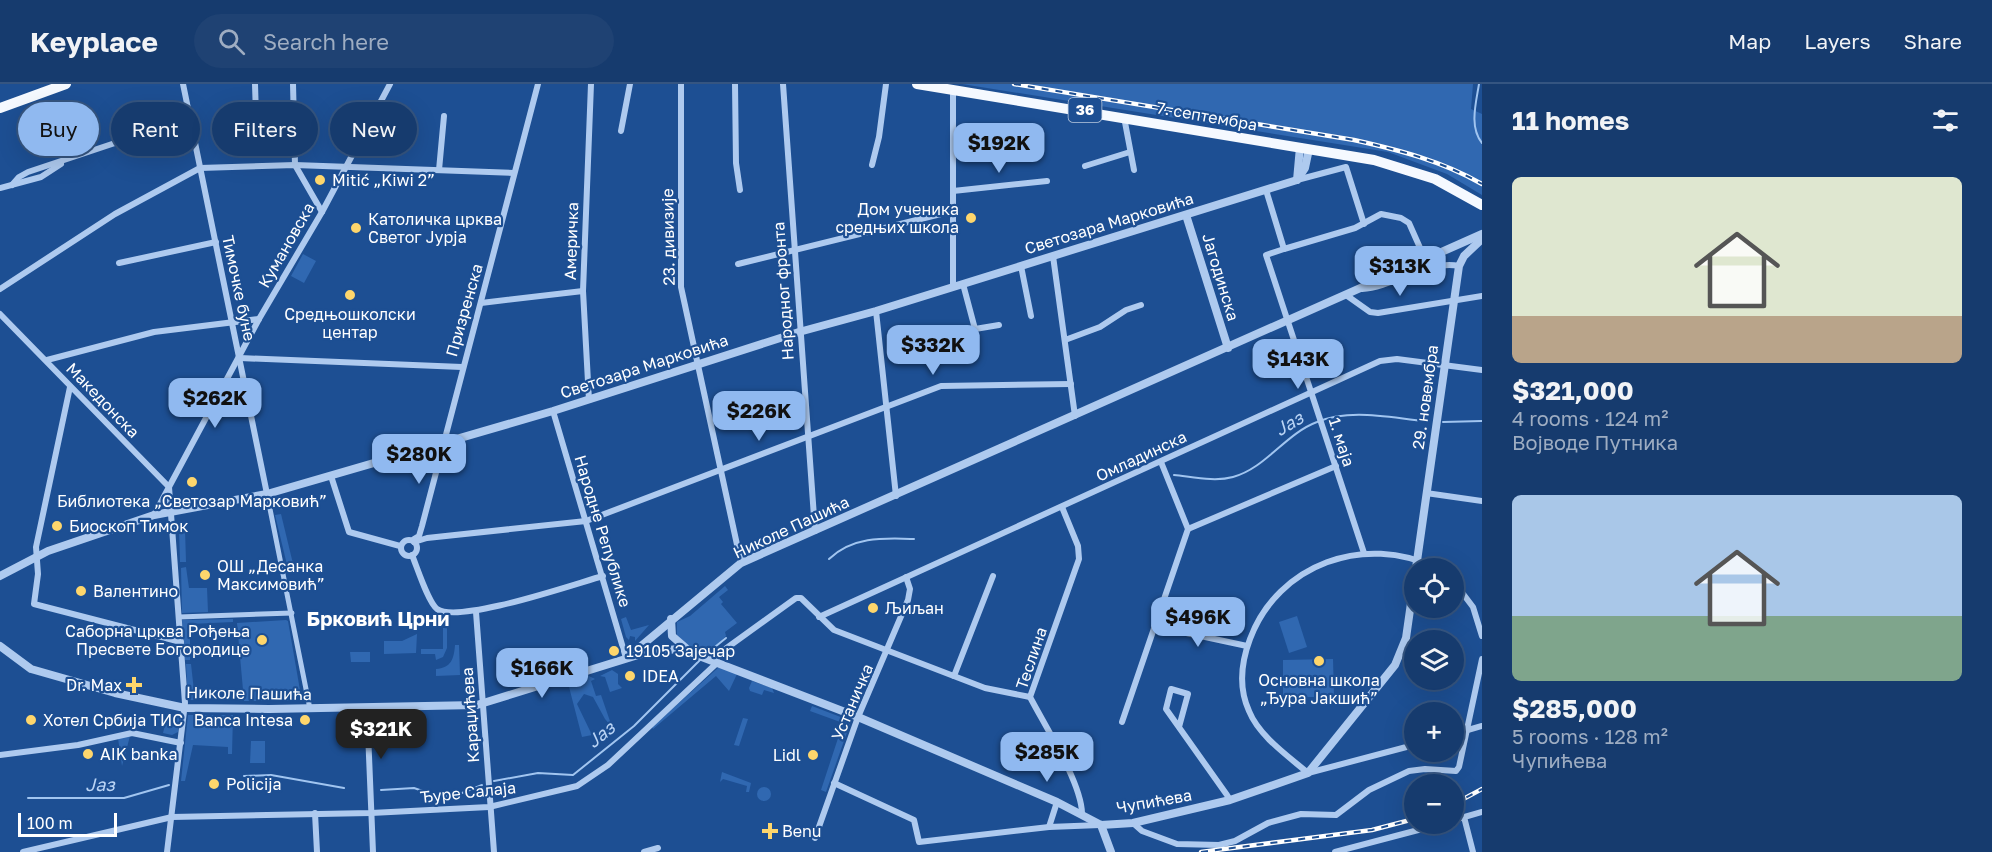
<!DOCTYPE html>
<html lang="en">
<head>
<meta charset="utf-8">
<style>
	body { margin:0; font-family:"Golos Text",sans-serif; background:#1f4273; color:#f1f3f6; height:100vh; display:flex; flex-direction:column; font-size:22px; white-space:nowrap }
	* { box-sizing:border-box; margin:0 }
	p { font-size:20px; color:#9eadc2 }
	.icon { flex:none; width:33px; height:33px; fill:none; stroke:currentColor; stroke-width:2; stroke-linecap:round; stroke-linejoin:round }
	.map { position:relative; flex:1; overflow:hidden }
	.drawer { display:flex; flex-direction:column; background:#163b6e; width:510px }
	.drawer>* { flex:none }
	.top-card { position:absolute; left:18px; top:18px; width:570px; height:54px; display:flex; gap:12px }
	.fabs { position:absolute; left:1404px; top:474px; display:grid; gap:12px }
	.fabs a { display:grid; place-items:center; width:60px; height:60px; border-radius:50%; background:#163b6e; box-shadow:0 6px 24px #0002,0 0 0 2px #355581; font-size:30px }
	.scale { position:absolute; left:18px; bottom:15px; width:99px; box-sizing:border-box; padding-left:6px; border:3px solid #fff; border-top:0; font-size:16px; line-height:21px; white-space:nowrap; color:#fff; -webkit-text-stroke:4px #1d4f93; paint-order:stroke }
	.price { position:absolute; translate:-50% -51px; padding:0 14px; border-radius:12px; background:#90b9f0; color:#111; font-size:20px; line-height:39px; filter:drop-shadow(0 2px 3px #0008) }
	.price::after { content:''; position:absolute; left:50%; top:36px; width:18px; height:14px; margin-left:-9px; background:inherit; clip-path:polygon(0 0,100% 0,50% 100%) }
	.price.current { background:#222; color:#fff }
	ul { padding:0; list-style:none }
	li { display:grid; align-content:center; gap:12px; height:318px; padding:0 30px }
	li span { display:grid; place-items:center; height:186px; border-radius:9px; color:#555 }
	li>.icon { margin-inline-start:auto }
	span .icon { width:108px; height:108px; fill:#fffc; stroke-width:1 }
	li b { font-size:26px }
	h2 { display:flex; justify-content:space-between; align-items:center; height:72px; padding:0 30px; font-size:26px }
	.pill { padding:0 21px; border-radius:27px; background:#163b6e; box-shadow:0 6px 24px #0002,0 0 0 2px #355581; font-size:21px; line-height:54px }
	.pill.current { background:#90b9f0; color:#111 }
	header { display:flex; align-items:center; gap:36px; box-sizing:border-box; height:84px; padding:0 30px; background:#163b6e; border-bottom:2px solid #355581 }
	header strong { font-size:28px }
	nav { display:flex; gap:33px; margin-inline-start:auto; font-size:21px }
	.search { width:420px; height:54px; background:#1f4273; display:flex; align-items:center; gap:15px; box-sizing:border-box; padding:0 21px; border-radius:33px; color:#9eadc2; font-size:22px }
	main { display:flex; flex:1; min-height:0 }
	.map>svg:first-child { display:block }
	.green { fill:#3068b1 }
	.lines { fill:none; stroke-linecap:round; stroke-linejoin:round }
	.stream { stroke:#a1c5f0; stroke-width:2 }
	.pedestrian { stroke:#aecaef; stroke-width:5 }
	.minor { stroke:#aecaef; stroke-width:6 }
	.tertiary { stroke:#aecaef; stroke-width:8 }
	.primary { stroke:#f5f9ff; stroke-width:10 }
	.rail-casing { stroke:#fff; stroke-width:4.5 }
	.rail { stroke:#1d4f93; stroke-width:2; stroke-dasharray:7; stroke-linecap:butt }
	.poi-dot { fill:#fed66c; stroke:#1d4f93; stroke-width:2 }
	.labels { text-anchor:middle; stroke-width:4.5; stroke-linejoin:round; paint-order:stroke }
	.shield { fill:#1d4f93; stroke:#bbcadf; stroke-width:1.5 }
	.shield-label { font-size:15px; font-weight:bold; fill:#fff }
	.street-label { font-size:16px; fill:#fff; stroke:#1d4f93 }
	.poi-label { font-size:16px; fill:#fff; stroke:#1d4f93; text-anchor:start }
	.water-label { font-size:18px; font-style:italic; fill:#bad4f5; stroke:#1d4f93 }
	.quarter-label { font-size:20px; font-weight:bold; fill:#fff; stroke:#1d4f93 }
</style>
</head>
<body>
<header>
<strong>Keyplace</strong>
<div class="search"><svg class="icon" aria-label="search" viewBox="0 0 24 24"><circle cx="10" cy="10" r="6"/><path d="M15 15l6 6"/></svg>Search here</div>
<nav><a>Map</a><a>Layers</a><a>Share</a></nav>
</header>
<main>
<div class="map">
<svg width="1482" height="768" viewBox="0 0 1482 768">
	<rect width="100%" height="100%" fill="#1d4f93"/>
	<g class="green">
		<path d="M962 0H1473L1471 25 1482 30V111L1447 90 1388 68Z"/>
		<path d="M303 170 316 177 304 199 291 192Z"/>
		<path d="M281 430 295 488 289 489 275 431Z"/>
		<path d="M179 446H185L186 478H180Z"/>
		<path d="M186 483 189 504H207L208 528 182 529 181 484Z"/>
		<path d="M725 502 728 506 719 513 723 518 721 520 737 539 725 548 726 552C704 574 701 576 677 552V538L690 532Z"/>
		<path d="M438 527 446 529 447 542 431 541Z"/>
		<path d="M1297 532 1307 563 1289 569 1279 538Z"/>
		<path d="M626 533 631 546 649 541 635 557V553L630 552 629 556 626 553 621 535Z"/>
		<path d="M233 535V538L190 540V576H185L182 536Z"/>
		<path d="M286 536 288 537 301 612 296 617H244L237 539Z"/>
		<path d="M443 544H447V564L443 573 436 576 435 570H421V565H443Z"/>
		<path d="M417 550 416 569 384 570V557H402Z"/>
		<path d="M455 561H459L460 591 436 592V585C451 584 454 575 455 561Z"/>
		<path d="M350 568H370V578H351Z"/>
		<path d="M1333 575 1334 613H1283V576Z"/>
		<path d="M186 580H191L195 616H188Z"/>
		<path d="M719 583 737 590 729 607 716 592 653 645 652 643Z"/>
		<path d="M612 586 618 590V600L622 604 610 608 605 593 600 592Z"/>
		<path d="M589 592 595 595 591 597 596 612 601 611 612 643 605 635 593 613 584 610 577 620 592 651 582 653 568 599Z"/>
		<path d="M752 597 772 604 774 609 764 606 762 611 750 607 749 604Z"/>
		<path d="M812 622 851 637 826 708 821 706 843 639 810 627Z"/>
		<path d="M172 630 180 631 178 648 172 651 163 649 167 633Z"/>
		<path d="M188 631H233L232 670H228V663L193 661 185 697H181Z"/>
		<path d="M743 634 748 635 739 662 734 661Z"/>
		<path d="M130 652 122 682 118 654Z"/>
		<path d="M251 657H265V679H250Z"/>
		<path d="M722 688 751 699 749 708H746L747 702 723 695 720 698Z"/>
		<circle cx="764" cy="710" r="7"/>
	</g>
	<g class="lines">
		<g class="stream">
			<path d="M1479 0C1476 19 1469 43 1482 59"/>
			<path d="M1443 338 1482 337"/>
			<path d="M1174 391C1193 393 1215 398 1233 393 1266 384 1285 350 1317 338 1351 324 1391 334 1426 337"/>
			<path d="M829 475C853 452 884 454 914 455"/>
			<path d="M705 571 726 554"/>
			<path d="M244 692 271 691 344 704"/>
			<path d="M494 697 538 689 573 691 634 642 701 575"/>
			<path d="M381 706 414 704 437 712H454"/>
			<path d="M462 709 482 701"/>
			<path d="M28 714H124L169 701"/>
		</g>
		<g class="pedestrian">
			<path d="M267 410 310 625"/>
			<path d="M179 533 292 529"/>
		</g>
		<g class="minor">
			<path d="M183 0 267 410"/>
			<path d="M255 0 256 32 293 35"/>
			<path d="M293 0 295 81 322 128"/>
			<path d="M681 0V203L741 479"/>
			<path d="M735 0 736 79 740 106"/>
			<path d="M783 0 815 447"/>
			<path d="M953 5V203"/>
			<path d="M1124 33 1134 86"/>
			<path d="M621 47 630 0"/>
			<path d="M872 81 879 53 886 0"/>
			<path d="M1085 82 1130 68"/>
			<path d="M439 86 444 32"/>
			<path d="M1297 96 1346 83 1364 140"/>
			<path d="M12 101 19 93 28 88 148 48 192 43"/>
			<path d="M0 104 41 93 61 80"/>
			<path d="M1266 106 1284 165 1355 144 1381 130 1401 134 1409 139 1425 175"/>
			<path d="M953 107 1047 97"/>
			<path d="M1284 165 1266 171 1364 469"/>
			<path d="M1053 172 1075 332"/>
			<path d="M119 179 216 158"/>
			<path d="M738 180 953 127"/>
			<path d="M1021 182 1031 232"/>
			<path d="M963 200 975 245 999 241"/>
			<path d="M0 205 115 130 200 84 295 81 514 89"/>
			<path d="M1362 205C1393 203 1430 175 1459 182"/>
			<path d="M1346 211 1370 228 1378 229 1482 212"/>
			<path d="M481 219 583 207"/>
			<path d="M876 227 896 412"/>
			<path d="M0 230 169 403 185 619 167 768"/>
			<path d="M1065 256 1100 243 1126 226 1141 221"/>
			<path d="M240 274 462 283"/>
			<path d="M47 276 154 248 259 235"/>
			<path d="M70 303 36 463 38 490 34 520 181 558"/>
			<path d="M589 316 583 207 591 0"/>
			<path d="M553 327 626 574"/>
			<path d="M331 392 349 448 400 462"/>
			<path d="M1426 409 1482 417"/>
			<path d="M1062 423 1078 462 1079 475 1030 613C1045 642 1081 698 1082 729"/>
			<path d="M154 431 259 235 322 128 390 0"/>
			<path d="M1188 445 1336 382"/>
			<path d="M414 455 419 452 422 442 538 0"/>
			<circle cx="409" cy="464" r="8"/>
			<path d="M414 458 427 454 586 437 941 302 1071 300"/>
			<path d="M412 471C417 483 428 518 437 525 459 540 574 500 603 492"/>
			<path d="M1454 498 1473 523 1482 552"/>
			<path d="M476 528 494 768"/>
			<path d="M819 533 1380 277 1397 275 1482 286"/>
			<path d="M1154 542 1247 562"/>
			<path d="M710 576 796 514H801L834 546 985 604 1030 613"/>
			<path d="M954 592 993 492"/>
			<path d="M367 624 373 768"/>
			<path d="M1122 638 1188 445 1161 378"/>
			<path d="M1179 643 1188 610 1171 605 1166 625 1227 711 1230 716"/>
			<path d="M1454 650 1482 642"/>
			<path d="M1414 661 1308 689C1288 672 1259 652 1249 627 1238 603 1241 579 1250 555 1278 480 1365 449 1436 484"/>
			<path d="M0 671 78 661 132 649 181 659"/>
			<path d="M834 699 914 736 919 758 1049 743 1100 741"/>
			<path d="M315 729 317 768"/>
			<path d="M1464 733 1473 768"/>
			<path d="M1454 736 1482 728"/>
			<path d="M1133 739 1142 747 1177 760 1219 761 1235 757 1268 739 1301 730 1336 731 1369 706 1409 687 1425 685 1456 687 1459 683 1482 575"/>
			<path d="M1049 743 1057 718"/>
			<path d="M815 754 858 633 908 516 910 505 906 493"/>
			<path d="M23 768 172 733 371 729 489 723 577 702 608 681 718 578"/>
			<path d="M644 768 658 764"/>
			<path d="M1335 768 1441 740"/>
		</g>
		<g class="tertiary">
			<path d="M1297 96 1300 63"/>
			<path d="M1186 131 1228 264"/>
			<path d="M1416 484 1459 182 1464 172 1482 155"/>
			<path d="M0 492 48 467 154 431 267 410 553 327 799 248 876 227 1297 96 1305 84 1309 65"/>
			<path d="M671 535 672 552 687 565"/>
			<path d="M0 562 31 585 115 609 185 624 269 625 477 621 651 567 681 565 858 633 1057 718 1101 741 1133 739 1230 716 1308 689 1395 581 1406 554 1414 498"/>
			<path d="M629 572 741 479 1482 150"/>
			<path d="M1101 741 1111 768"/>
		</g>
		<g class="primary">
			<path d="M917 0 1374 76 1435 95 1482 121"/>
			<path d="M0 24 66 0"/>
		</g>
		<defs>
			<g id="rail">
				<path d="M1014 0 1354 56C1399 66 1442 77 1482 100"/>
				<path d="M1454 720 1482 705"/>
				<path d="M1201 768 1372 746 1414 735"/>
			</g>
		</defs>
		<use href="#rail" class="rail-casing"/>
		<use href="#rail" class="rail"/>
	</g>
	<g class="poi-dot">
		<circle cx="320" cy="96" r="6"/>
		<circle cx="971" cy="134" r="6"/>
		<circle cx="356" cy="144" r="6"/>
		<circle cx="350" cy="211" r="6"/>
		<circle cx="192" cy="398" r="6"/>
		<circle cx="57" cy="442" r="6"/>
		<circle cx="205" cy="491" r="6"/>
		<circle cx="81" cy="507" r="6"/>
		<circle cx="873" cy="524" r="6"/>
		<circle cx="262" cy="556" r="6"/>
		<circle cx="614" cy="567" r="6"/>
		<circle cx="1319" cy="577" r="6"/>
		<circle cx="630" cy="592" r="6"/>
		<path d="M131 592h6v6h6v6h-6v6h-6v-6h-6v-6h6z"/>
		<circle cx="31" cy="636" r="6"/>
		<circle cx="305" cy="636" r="6"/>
		<circle cx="88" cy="670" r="6"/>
		<circle cx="813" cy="671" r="6"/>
		<circle cx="214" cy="700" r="6"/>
		<path d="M767 738h6v6h6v6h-6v6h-6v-6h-6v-6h6z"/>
	</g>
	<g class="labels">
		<rect class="shield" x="1068.5" y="14" width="33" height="24" rx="4.5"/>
		<g class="shield-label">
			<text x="1085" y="31">36</text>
		</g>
		<g class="street-label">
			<text transform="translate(1207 32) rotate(10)" y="6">7. септембра</text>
			<text transform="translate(1109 139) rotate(-17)" y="6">Светозара Марковића</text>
			<text transform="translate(668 153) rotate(-91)" y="6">23. дивизије</text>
			<text transform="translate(571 157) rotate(-88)" y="6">Америчка</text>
			<text transform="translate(286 161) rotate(-60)" y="6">Кумановска</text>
			<text transform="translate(1221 193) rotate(73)" y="6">Јагодинска</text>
			<text transform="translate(239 204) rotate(78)" y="6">Тимочке буне</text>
			<text transform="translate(783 207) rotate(-94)" y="6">Народног фронта</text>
			<text transform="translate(464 226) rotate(-74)" y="6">Призренска</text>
			<text transform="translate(644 282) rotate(-18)" y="6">Светозара Марковића</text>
			<text transform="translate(1425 313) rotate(-82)" y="6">29. новембра</text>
			<text transform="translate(103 316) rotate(46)" y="6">Македонска</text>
			<text transform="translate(1342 358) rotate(72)" y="6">1. маја</text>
			<text transform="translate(1141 372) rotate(-25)" y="6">Омладинска</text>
			<text transform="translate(791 443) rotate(-25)" y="6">Николе Пашића</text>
			<text transform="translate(603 447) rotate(73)" y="6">Народне Републике</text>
			<text transform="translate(1031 574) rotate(-71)" y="6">Теслина</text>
			<text transform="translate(249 609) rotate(1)" y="6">Николе Пашића</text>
			<text transform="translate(852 618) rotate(-67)" y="6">Устаничка</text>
			<text transform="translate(470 631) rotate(-94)" y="6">Караџићева</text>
			<text transform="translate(468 708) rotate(-6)" y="6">Ђуре Салаја</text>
			<text transform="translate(1154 717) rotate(-10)" y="6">Чупићева</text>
		</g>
		<g class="poi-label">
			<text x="332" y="102">Mitić „Kiwi 2”</text>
			<text x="959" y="131" text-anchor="end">Дом ученика<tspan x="959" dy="18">средњих школа</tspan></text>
			<text x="368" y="141">Католичка црква<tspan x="368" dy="18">Светог Јурја</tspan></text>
			<text x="350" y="236" text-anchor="middle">Средњошколски<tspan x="350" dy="18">центар</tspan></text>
			<text x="192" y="423" text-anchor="middle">Библиотека „Светозар Марковић”</text>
			<text x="69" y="448">Биоскоп Тимок</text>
			<text x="217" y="488">ОШ „Десанка<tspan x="217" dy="18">Максимовић”</tspan></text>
			<text x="93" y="513">Валентино</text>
			<text x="885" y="530">Љиљан</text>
			<text x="250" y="553" text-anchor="end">Саборна црква Рођења<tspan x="250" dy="18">Пресвете Богородице</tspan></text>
			<text x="626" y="573">19105 Зајечар</text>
			<text x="642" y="598">IDEA</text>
			<text x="1319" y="602" text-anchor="middle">Основна школа<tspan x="1319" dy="18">„Ђура Јакшић”</tspan></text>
			<text x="122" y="607" text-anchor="end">Dr. Max</text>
			<text x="43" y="642">Хотел Србија ТИС</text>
			<text x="293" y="642" text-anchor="end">Banca Intesa</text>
			<text x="100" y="676">AIK banka</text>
			<text x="801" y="677" text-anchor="end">Lidl</text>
			<text x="226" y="706">Policija</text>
			<text x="782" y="753">Benu</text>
		</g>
		<g class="water-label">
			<text transform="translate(1289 340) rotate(-31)" y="6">Јаз</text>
			<text transform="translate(601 651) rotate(-39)" y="6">Јаз</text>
			<text x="100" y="707">Јаз</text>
		</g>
		<g class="quarter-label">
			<text x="378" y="542">Брковић Црни</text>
		</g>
	</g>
</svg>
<div class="fabs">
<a><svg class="icon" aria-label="locate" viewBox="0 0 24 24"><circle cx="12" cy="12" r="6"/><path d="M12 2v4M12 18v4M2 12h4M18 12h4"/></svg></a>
<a><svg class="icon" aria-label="layers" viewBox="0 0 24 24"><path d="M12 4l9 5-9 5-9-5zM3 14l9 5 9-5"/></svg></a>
<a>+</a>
<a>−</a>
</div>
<div class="scale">100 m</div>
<b class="price" style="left:999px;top:90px">$192K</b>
<b class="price" style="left:1400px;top:213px">$313K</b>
<b class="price" style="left:933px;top:292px">$332K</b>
<b class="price" style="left:1298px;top:306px">$143K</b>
<b class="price" style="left:215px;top:345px">$262K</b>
<b class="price" style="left:759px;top:358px">$226K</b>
<b class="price" style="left:419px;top:401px">$280K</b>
<b class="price" style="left:1198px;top:564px">$496K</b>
<b class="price" style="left:542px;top:615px">$166K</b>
<b class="price current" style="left:381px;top:676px">$321K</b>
<b class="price" style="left:1047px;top:699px">$285K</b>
<div class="top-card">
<a class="pill current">Buy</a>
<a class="pill">Rent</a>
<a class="pill">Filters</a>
<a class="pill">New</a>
</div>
</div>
<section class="drawer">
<h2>11 homes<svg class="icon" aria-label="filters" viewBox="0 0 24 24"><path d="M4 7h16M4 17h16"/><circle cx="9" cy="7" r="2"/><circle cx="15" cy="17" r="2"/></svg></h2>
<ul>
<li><span style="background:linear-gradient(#dfe7d0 75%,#b9a48a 0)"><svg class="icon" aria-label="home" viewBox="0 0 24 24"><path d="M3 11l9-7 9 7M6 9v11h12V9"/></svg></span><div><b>$321,000</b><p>4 rooms · 124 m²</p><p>Војводе Путника</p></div></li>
<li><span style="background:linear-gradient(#a9c7e8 65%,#7fa58c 0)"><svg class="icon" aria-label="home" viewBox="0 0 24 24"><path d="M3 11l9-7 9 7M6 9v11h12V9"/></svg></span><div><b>$285,000</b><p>5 rooms · 128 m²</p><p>Чупићева</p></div></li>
</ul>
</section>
</main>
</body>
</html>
